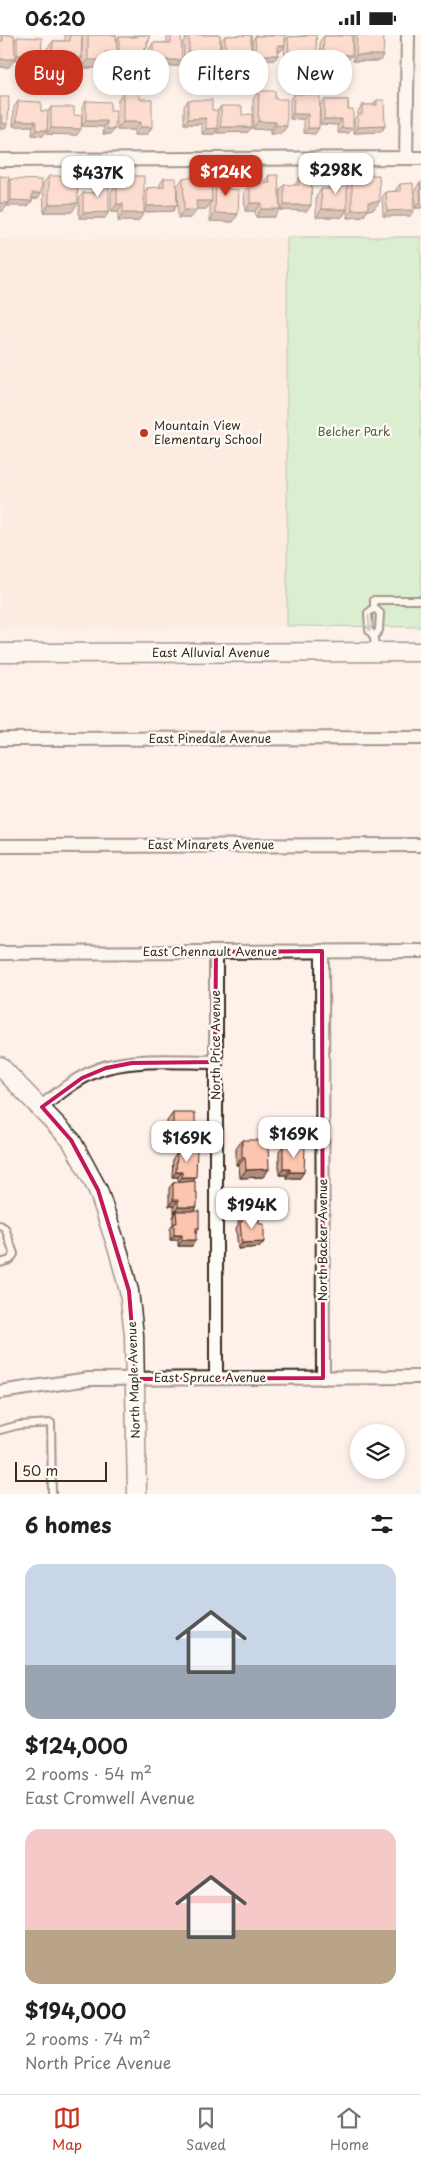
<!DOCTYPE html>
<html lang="en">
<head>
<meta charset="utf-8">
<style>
	body { margin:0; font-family:"Playpen Sans",sans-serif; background:#f2f2f2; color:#202124; height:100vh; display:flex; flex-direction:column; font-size:19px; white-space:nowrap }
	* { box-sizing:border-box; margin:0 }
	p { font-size:16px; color:#757577 }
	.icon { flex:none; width:28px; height:28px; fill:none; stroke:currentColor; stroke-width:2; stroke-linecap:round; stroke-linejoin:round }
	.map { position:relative; height:1459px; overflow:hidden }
	.panel { display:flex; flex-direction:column; background:#fff; flex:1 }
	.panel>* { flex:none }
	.hud { position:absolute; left:15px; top:15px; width:391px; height:45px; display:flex; gap:10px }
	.fabs { position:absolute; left:350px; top:1389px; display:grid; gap:10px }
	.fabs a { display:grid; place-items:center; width:55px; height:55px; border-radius:50%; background:#fff; box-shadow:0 2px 8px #0003; font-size:25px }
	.scale { position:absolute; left:15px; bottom:12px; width:92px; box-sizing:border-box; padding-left:5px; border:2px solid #3b2a1e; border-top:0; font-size:14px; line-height:18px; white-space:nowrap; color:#3b2a1e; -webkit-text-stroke:4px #fdfcf7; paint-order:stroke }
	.price { position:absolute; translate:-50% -42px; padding:0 11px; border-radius:10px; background:#fff; color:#222; font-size:16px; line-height:32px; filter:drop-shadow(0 1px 2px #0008) }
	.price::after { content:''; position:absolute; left:50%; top:30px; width:15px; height:11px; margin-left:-8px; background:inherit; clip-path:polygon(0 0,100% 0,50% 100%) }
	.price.on { background:#c8321e; color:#fff }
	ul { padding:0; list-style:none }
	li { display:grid; align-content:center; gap:10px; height:265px; padding:0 25px }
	li span { display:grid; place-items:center; height:155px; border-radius:15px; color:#555 }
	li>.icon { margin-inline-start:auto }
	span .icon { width:90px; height:90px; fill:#fffc; stroke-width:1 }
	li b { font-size:21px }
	h2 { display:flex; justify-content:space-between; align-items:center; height:60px; padding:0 25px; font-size:21px }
	.pill { padding:0 18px; border-radius:20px; background:#fff; box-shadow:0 2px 8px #0003; font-size:18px; line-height:45px }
	.pill.on { background:#c8321e; color:#fff }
	.status { display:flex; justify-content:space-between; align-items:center; height:35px; padding:0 25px; background:#fff; direction:ltr }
	.status svg { height:14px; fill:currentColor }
	.tab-bar { display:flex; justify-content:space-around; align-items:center; height:70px; border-top:1px solid #e0e0e0; background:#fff; font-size:14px; color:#757577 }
	.tab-bar a { display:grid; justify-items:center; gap:2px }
	.tab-bar .on { color:#c8321e }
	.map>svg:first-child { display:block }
	.built { fill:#fde4d8 }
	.green { fill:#b1ecb1; stroke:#768b68 }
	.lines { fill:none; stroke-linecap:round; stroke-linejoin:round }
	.lane-casing { stroke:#3b2a1e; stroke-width:10 }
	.street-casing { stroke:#3b2a1e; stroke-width:16 }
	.secondary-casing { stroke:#3b2a1e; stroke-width:21 }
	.lane { stroke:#fdfcf7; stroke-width:6 }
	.street { stroke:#fdfcf7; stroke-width:12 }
	.secondary { stroke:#fdfcf7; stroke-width:18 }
	.wall { fill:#d9a996; stroke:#3b2a1e }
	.shaded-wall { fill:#b08a7a; stroke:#3b2a1e }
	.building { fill:#fcc5af; stroke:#3b2a1e }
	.oneway { stroke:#9c938a }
	.marked { fill:none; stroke:#c2185b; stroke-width:4; stroke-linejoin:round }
	.poi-dot { fill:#c8321e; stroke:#fdfcf7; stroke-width:2 }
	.labels { text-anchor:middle; stroke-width:4.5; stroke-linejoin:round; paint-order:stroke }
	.poi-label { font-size:12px; fill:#3b2a1e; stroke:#fdfcf7; text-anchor:start }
	.park-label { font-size:12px; fill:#585a43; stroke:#fdfcf7 }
	.street-label { font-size:12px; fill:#3b2a1e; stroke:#fdfcf7 }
</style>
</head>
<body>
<div class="status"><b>06:20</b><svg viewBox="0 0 49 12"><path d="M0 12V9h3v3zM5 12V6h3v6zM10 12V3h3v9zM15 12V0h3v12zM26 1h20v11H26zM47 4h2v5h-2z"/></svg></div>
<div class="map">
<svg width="421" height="1459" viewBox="0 0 421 1459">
	<rect width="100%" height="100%" fill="#fdf1e9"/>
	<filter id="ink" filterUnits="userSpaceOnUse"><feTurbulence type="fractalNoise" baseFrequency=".02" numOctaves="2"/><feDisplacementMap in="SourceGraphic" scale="10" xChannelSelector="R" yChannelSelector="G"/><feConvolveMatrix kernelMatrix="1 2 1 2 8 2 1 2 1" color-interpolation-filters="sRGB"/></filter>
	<g filter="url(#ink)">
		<path class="built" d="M287 203V591L0 593V204Z"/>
		<path class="green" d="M287 202H421V592L287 591Z"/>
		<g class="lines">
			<defs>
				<g id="lane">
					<path d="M374 573V565H421"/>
					<path d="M374 602 379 595 380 578 374 573 368 578 369 595 374 602 375 617"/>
					<path d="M0 1190 5 1193 14 1219 10 1225 0 1228"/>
					<path d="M0 1395 19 1390 51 1388 52 1459"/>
				</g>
				<g id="street">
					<path d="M406 123 408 0"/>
					<path d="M0 125 421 123"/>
					<path d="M0 704 421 703"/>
					<path d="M0 811 421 810"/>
					<path d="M322 916 323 1343"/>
					<path d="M0 918 421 916"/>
					<path d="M42 1072C61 1056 82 1039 107 1032 142 1023 180 1027 215 1027"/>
					<path d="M216 1343V917"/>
					<path d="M0 1357 89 1344 421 1342"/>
				</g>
				<g id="secondary">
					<path d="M0 618 421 617"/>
					<path d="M0 1031 71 1105 98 1155 119 1218 129 1256 134 1300 137 1459"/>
				</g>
			</defs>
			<use href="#lane" class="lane-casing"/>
			<use href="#street" class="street-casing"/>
			<use href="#secondary" class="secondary-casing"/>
			<use href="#lane" class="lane"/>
			<use href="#street" class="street"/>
			<use href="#secondary" class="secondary"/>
		</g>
		<g class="wall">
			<path d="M0 0H14V7L17 2 37 26 14 25 9 32H0Z"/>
			<path d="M65 0H82V2L84 0H116L117 5 119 2H133V0H149V6L144 18V20L140 25 115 26V19L111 25H105L100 33H82V4L76 32 47 31V14L53 6H65Z"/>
			<path d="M167 0H181L178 31H149V14L153 8H167Z"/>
			<path d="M188 0H220V17L215 25 184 26 183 7Z"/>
			<path d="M251 0V26L247 31H239V26H221V6L225 1Z"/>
			<path d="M269 0H285V6L288 2 303 1V0H316L317 25 313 31H301L300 24 285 25 284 11 281 16H278V20L274 25 252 26V7L255 1H269Z"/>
			<path d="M339 0H352L348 25H320V6L324 1H339Z"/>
			<path d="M353 0H384L380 26H353Z"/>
			<path d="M259 56 275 64 287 91 281 99H270V95L253 94V64Z"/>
			<path d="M123 57 140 64 147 100H134V95H117L118 65Z"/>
			<path d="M294 59 319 93 315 99 304 98V84H290V64Z"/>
			<path d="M0 62 8 89 4 94H0Z"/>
			<path d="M188 65 212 75 217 76 221 71 242 80 248 97 217 98V94L214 99H202V89H184V71Z"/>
			<path d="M324 65H348L349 98H338V90L320 89V70Z"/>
			<path d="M377 65 385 91 381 97 354 98V84L358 79V76L362 70H373Z"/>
			<path d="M18 66 41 76 48 77 51 72 74 80 77 100 47 99V92L43 101 32 100 33 91H13L14 72Z"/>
			<path d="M86 66 110 76 111 99H103L104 92 82 91V72Z"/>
			<path d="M216 140 229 154 238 179 233 187 210 186V168L206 174H197L191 183H178L177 151 183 143 211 148Z"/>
			<path d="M269 140 274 182H256L255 176H245L244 157 250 149H264Z"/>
			<path d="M335 140 347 150 352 144 366 143 368 140 374 174 368 175 363 182 347 183V175L342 182H316V162L321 154H329V148Z"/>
			<path d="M0 141 9 147 11 144 41 158 38 163H32V166L28 171 7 170 3 176H0Z"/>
			<path d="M49 141 72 177H44L43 149Z"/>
			<path d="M132 141 144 157 147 153 160 152V149L164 143 177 170 173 176 144 177 138 186H118V177H111V157L117 148H126Z"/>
			<path d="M97 143 105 183H79V163L83 158H93V149Z"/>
			<path d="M299 143 311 170 307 176 280 175V155L284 150H296V148Z"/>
			<path d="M420 147 421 173H415V155Z"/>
			<path d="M400 149 410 181H383L382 162 386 157 396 156V154Z"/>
			<path d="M173 1078 195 1090 200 1108 195 1115 193 1146 194 1176 199 1193 196 1198 192 1211H178V1205H170V1194L173 1189V1182L175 1178H174V1171H169V1153L173 1148 178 1147V1142H172L173 1123 177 1118H182L183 1116H174V1112H168L167 1086Z"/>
			<path d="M242 1105 261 1110 269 1134 263 1142 240 1143 239 1130H236V1114Z"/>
			<path d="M283 1111 300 1143H286V1140H279V1116Z"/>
			<path d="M242 1182 260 1212 238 1214 236 1193 238 1190V1187Z"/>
		</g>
		<g class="shaded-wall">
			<path d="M278 10H285L281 16H274Z"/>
			<path d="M105 17H117L111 25H100H105L100 33H82L88 25Z"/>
			<path d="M220 17 215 25 184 26 189 18Z"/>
			<path d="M304 19 300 24 285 25 289 20Z"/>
			<path d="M323 19 352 20 348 25H320Z"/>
			<path d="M17 20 41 21 37 26 14 25 9 32H0V24H14Z"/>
			<path d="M119 20H144L140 25 115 26Z"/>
			<path d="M225 20H243L239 26H221Z"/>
			<path d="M256 20H278L274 25 252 26Z"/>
			<path d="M356 20H383L380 26H353Z"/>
			<path d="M52 23 81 24 76 32 47 31Z"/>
			<path d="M153 25H182L178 31H149Z"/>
			<path d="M317 25 313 31H301L304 26Z"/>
			<path d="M243 26H251L247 31H239Z"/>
			<path d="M293 79H308L304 84H290Z"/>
			<path d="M206 83 202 89H184L188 84Z"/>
			<path d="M324 84H342L338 90 320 89Z"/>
			<path d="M17 85 36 86 33 91H13Z"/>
			<path d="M86 86H107L104 92 82 91Z"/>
			<path d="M258 86 276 87 270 95 253 94Z"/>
			<path d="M123 87H140L134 95H117Z"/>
			<path d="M2 88 8 89 4 94H0V92Z"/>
			<path d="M276 90 287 91 281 99H270Z"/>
			<path d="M385 91 381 97 354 98 358 92Z"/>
			<path d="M140 92H152L147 100H134Z"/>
			<path d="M221 92H252L248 97 217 98Z"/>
			<path d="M51 93 81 94 77 100 47 99Z"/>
			<path d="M218 93 214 99H202L206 94Z"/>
			<path d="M308 93H319L315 99 304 98Z"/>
			<path d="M342 93H353L349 98H338Z"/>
			<path d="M107 94H115L111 99H103Z"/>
			<path d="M36 95H47L43 101 32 100Z"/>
			<path d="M32 158H41L38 163H28Z"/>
			<path d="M11 165 32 166 28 171H7Z"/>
			<path d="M421 165V173H415Z"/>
			<path d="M196 166H212L206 174H191Z"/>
			<path d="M380 166 374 174 368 175 363 182 347 183 352 175 368 167Z"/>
			<path d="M0 168H9L3 176H0Z"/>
			<path d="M78 168 72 177H44L49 169Z"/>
			<path d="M250 168H261L255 176H245Z"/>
			<path d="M117 169H123L118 177H111Z"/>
			<path d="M177 170 173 176 143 177 147 171Z"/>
			<path d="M284 170H311L307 176 280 175Z"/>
			<path d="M261 174H280L274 182H256Z"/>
			<path d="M322 174H347L342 182H316Z"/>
			<path d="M184 175H197L191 183H178Z"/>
			<path d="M414 175 410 181H383L387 176Z"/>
			<path d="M109 177 105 183H79L83 178Z"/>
			<path d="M123 178H144L138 186H118Z"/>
			<path d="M215 178 238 179 233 187 210 186Z"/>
			<path d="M173 1104H180L174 1112H168Z"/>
			<path d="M180 1108H200L194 1116 184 1115 183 1116H174Z"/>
			<path d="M242 1122H245L239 1130H236Z"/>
			<path d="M269 1134 263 1142 240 1143 246 1135Z"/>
			<path d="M283 1134H290L286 1140H279Z"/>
			<path d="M176 1137H182L178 1142H172Z"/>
			<path d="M290 1137H304L300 1143H286Z"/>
			<path d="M182 1142H196L192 1148H178Z"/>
			<path d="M173 1165H178L174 1171H169Z"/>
			<path d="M178 1172H197L193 1178 176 1176 175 1178H174Z"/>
			<path d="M174 1200H182L178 1205H170Z"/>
			<path d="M182 1205H196L192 1211H178Z"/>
			<path d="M264 1207 260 1212 238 1214 242 1208Z"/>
		</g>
		<g class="building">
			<path d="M3 0H14L15 24H0V6H3Z"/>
			<path d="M70 0H82L81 24 52 23 53 6H70Z"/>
			<path d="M88 0H116L117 17H105V25H88Z"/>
			<path d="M137 0H149V6H147V13H144V20H119V2H137Z"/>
			<path d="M171 0H181L182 25H153V8H171Z"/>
			<path d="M189 0H220V17L189 18Z"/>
			<path d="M251 0V26H243V20H225V1Z"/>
			<path d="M273 0H285V10H278V20H256L255 1H273Z"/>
			<path d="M307 0H316L317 25 304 26V19L289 20 288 2 307 1Z"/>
			<path d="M342 0H352V20L323 19 324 1H342Z"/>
			<path d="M357 0H384L383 20H356Z"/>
			<path d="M17 2 42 3 41 21 17 20Z"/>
			<path d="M259 56H275V64H287V91L276 90V87L258 86Z"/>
			<path d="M123 57H140V64H152V92H140V87H123Z"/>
			<path d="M294 59 320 60 319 93H308V79H293Z"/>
			<path d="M0 62H9L8 89 2 88 3 81 0 80Z"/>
			<path d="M188 65H212V75H217L218 93 206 94V83L188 84Z"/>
			<path d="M324 65H348V74H353V93H342V84H324Z"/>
			<path d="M377 65H384L385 91 358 92V79H362V70H377Z"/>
			<path d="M18 66 41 67V76H48L47 95H36V86L17 85Z"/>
			<path d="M86 66 110 67V76H116L115 94H107V86H86Z"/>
			<path d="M221 71H242V80L252 79V92H221Z"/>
			<path d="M51 72H74V80L82 81 81 94 51 93Z"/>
			<path d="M216 140 229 141V154L239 155 238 179 215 178Z"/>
			<path d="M269 140H278L280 174H261V168H250V149L270 148Z"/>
			<path d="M335 140H347V174H322L321 154H335Z"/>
			<path d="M368 140H379L380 166 368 167V174L352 175V144L368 143Z"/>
			<path d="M0 141 9 142V168H0Z"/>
			<path d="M49 141H77L78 168 49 169Z"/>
			<path d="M132 141H144V178H123V169H117V148H132Z"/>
			<path d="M211 142 212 166H196L197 175H184L183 143Z"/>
			<path d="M97 143H109V177L83 178V158H97Z"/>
			<path d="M164 143H176L177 170 147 171V153L164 152Z"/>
			<path d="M299 143H312L311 170H284V150H299Z"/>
			<path d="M11 144 42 145 41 158H32V166L11 165Z"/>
			<path d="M420 147H421V165Z"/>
			<path d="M413 148 414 175 387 176 386 157 400 156V149Z"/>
			<path d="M173 1078H195V1090L200 1092V1108H180V1104H173Z"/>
			<path d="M242 1105H261V1110H268L269 1134 246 1135 245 1122H242Z"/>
			<path d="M283 1111 305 1112 304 1137H290V1134H283Z"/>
			<path d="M184 1115H197L196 1142H182V1137H176L177 1118H184Z"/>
			<path d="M195 1146V1157H197V1172H178V1165H173V1148Z"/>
			<path d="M176 1176H199V1193H196V1205H182V1200H174V1188H177Z"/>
			<path d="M242 1182H259V1189H264V1207L242 1208 240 1187H242Z"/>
		</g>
		<defs><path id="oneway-shaft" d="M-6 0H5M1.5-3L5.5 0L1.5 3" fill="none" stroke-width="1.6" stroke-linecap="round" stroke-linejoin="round" transform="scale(1.25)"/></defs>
		<use class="oneway" href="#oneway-shaft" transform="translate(369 588) rotate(86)"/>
	</g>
	<path d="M0 0H421V1459H0ZM322 916 323 1343 136 1344 129 1256 98 1155 71 1105 42 1072 82 1043 106 1033 132 1028 215 1027 216 917Z" fill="#fdf1e9" fill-opacity=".55" fill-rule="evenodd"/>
	<path class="marked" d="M322 916 323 1343 136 1344 129 1256 98 1155 71 1105 42 1072 82 1043 106 1033 132 1028 215 1027 216 917Z"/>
	<circle class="poi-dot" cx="144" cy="398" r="5"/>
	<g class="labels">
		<g class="poi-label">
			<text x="154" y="395">Mountain View<tspan x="154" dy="14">Elementary School</tspan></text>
		</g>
		<g class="park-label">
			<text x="354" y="401">Belcher Park</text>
		</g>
		<g class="street-label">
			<text x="211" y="622">East Alluvial Avenue</text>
			<text x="210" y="708">East Pinedale Avenue</text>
			<text x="211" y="814">East Minarets Avenue</text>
			<text x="210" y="921">East Chennault Avenue</text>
			<text transform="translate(216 1010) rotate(-90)" y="4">North Price Avenue</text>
			<text transform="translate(323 1205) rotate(-90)" y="4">North Backer Avenue</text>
			<text x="210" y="1347">East Spruce Avenue</text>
			<text transform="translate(134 1345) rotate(-92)" y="4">North Maple Avenue</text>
		</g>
	</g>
</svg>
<div class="fabs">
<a><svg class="icon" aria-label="layers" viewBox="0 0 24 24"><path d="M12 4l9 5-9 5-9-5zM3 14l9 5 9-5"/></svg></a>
</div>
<div class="scale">50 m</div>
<b class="price" style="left:336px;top:160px">$298K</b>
<b class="price on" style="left:226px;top:162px">$124K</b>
<b class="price" style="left:98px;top:163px">$437K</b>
<b class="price" style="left:294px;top:1124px">$169K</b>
<b class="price" style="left:187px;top:1128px">$169K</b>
<b class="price" style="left:252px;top:1195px">$194K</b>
<div class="hud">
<a class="pill on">Buy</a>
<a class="pill">Rent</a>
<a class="pill">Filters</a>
<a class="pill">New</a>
</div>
</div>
<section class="panel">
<h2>6 homes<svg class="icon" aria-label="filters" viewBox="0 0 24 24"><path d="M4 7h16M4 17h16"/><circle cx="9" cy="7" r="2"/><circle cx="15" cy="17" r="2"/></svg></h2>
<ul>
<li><span style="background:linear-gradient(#c9d6e8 65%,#9aa5b1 0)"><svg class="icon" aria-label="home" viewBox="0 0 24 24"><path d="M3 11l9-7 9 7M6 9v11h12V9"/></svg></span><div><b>$124,000</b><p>2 rooms · 54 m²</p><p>East Cromwell Avenue</p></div></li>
<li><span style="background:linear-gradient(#f6c9c9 65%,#b9a48a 0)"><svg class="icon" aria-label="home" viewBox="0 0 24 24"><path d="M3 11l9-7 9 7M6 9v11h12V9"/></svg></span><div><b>$194,000</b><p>2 rooms · 74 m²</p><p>North Price Avenue</p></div></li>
</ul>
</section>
<nav class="tab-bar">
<a class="on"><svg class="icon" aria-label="map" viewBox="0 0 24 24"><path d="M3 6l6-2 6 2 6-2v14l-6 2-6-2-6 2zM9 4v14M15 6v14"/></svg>Map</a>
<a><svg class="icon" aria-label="saved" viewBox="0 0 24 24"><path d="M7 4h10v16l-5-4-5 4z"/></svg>Saved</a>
<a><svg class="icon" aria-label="home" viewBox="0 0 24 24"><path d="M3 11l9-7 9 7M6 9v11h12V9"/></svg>Home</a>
</nav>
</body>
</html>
